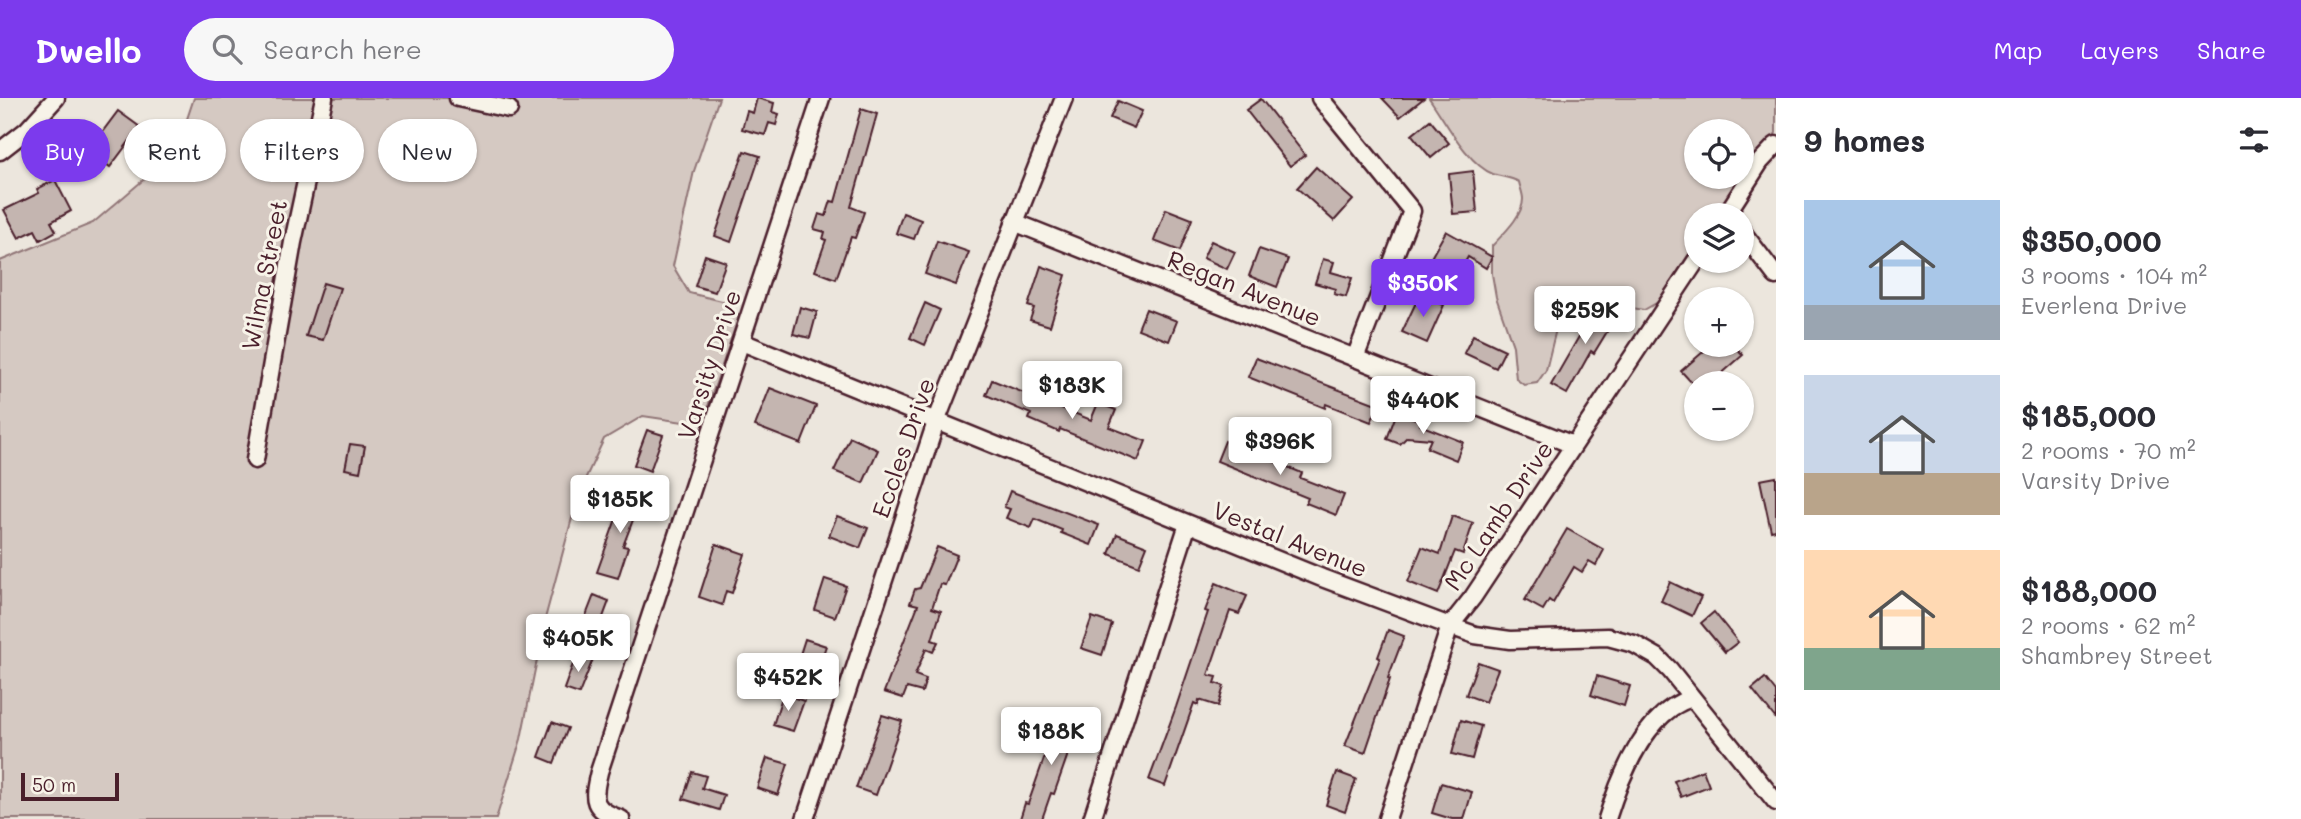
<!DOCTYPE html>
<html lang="en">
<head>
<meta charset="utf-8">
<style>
	body { margin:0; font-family:Mali,sans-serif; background:#f7f7f7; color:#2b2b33; height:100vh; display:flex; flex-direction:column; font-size:26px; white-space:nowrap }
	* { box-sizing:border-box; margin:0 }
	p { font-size:23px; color:#7c7c81 }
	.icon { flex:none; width:38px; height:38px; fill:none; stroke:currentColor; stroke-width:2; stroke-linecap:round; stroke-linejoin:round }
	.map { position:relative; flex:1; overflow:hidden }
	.sheet { display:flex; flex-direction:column; background:#fff; width:525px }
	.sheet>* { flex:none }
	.banner { position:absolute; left:21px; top:21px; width:665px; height:63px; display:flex; gap:14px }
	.tools { position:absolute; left:1684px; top:21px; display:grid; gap:14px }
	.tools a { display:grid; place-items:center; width:70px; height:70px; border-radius:50%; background:#fff; box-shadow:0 2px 5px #0004; font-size:35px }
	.scale { position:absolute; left:21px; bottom:18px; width:98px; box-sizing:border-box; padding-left:7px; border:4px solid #4a1f2b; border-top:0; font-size:19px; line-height:24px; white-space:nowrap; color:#4a1f2b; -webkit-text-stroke:5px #f7f3e8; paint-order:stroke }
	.price { position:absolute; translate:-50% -60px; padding:0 16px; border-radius:7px; background:#fff; color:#222; font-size:23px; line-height:46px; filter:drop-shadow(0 2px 4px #0008) }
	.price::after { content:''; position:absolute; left:50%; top:42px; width:21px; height:16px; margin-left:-10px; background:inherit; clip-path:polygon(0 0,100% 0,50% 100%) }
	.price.on { background:#7c3aed; color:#fff }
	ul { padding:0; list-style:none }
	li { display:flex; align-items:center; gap:21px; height:175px; padding:0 28px }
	li span { display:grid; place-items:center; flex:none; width:196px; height:140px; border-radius:0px; color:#555 }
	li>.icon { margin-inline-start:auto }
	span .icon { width:84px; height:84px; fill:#fffc; stroke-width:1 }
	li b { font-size:30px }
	h2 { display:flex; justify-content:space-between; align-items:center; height:84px; padding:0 28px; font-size:30px }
	.pill { padding:0 24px; border-radius:32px; background:#fff; box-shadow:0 2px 5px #0004; font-size:24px; line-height:63px }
	.pill.on { background:#7c3aed; color:#fff }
	header { display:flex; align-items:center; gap:42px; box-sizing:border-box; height:98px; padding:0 35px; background:#7c3aed; color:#fff }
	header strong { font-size:33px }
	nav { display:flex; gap:38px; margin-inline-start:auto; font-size:24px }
	.search { width:490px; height:63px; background:#f7f7f7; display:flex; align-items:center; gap:18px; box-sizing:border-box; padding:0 24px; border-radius:38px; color:#7c7c81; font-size:26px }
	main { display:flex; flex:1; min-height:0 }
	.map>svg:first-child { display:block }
	.green { fill:#d5c9c2; stroke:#907476; stroke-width:2; fill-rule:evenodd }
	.building { fill:#c4b5b0; stroke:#4a1f2b; stroke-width:2 }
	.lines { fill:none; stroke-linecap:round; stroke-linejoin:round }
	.minor-casing { stroke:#4a1f2b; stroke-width:21 }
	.minor { stroke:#f7f3e8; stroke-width:16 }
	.labels { text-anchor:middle; stroke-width:6; stroke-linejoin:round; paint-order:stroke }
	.street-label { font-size:24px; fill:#4a1f2b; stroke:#f7f3e8 }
</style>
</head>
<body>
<header>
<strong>Dwello</strong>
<div class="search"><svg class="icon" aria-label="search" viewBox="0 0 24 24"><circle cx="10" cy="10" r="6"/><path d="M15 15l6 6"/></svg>Search here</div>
<nav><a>Map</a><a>Layers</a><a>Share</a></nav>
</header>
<main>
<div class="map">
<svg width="1776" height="721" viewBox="0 0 1776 721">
	<rect width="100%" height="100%" fill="#ece6dd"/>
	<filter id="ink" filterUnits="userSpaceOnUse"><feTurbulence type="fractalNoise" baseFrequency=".0143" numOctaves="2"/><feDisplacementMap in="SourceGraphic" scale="14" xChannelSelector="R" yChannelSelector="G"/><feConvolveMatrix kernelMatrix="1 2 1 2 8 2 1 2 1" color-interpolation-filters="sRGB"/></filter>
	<g filter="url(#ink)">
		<g class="green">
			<path d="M194 0H719L694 73 673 168 689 195 726 204 739 218 705 317 690 325 643 318 604 341 579 394 546 517 521 641 496 721H0V163L93 125 176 54Z"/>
			<path d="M1429 0H1776V35L1715 117H1696V145L1658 204 1644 212 1626 209 1609 193 1596 192 1557 227 1546 272 1537 285 1524 287 1516 281 1513 248 1496 199 1492 176V148C1503 136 1523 118 1523 101 1523 96 1520 89 1519 84 1510 79 1502 79 1493 76 1467 66 1445 22 1429 0ZM1696 33H1741V79H1696Z"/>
		</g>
		<g class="building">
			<path d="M757 0 774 5 772 14 779 16 776 27 769 25 765 37 742 31 747 13 753 15Z"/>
			<path d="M1382 0H1424L1400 19Z"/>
			<path d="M1261 1 1305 57 1290 68 1246 12Z"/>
			<path d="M1118 3 1142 13 1134 30 1110 20Z"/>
			<path d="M861 11 877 16 851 109 864 114 855 140 851 139 836 181 815 173 826 142 823 141 825 134 814 131 819 116 826 118 831 103 835 104Z"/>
			<path d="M118 13 140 29 110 69 88 53Z"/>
			<path d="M1430 22 1449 45 1431 60 1412 37Z"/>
			<path d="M744 53 760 58 731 144 715 138Z"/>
			<path d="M1316 69 1353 102 1334 123 1297 90Z"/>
			<path d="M1473 73 1477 114 1453 116 1449 76Z"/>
			<path d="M55 82 71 113 51 124 56 133 40 142 35 132 19 140 4 112 39 95 37 91Z"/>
			<path d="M1166 111 1192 121 1180 153 1154 143Z"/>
			<path d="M903 115 921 122 914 141 896 135Z"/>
			<path d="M1446 133 1492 159 1486 170 1468 159 1456 180 1428 165Z"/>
			<path d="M937 143 969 154 956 187 925 176Z"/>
			<path d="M1211 143 1235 154 1227 171 1203 160Z"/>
			<path d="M1259 151 1288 161 1277 189 1249 178Z"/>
			<path d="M705 157 726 164 715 194 695 188Z"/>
			<path d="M1323 161 1334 164 1331 174 1352 180 1346 199 1334 196 1336 191 1315 185Z"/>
			<path d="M1041 168 1066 177 1050 228 1030 222 1034 210 1028 208Z"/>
			<path d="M323 185 340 190 323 242 306 238Z"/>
			<path d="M1420 196 1444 207 1427 245 1402 234Z"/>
			<path d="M1600 202 1616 211 1612 217 1616 219 1594 255 1591 253 1567 296 1551 287Z"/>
			<path d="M925 205 940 212 925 247 910 240Z"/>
			<path d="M800 209 817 214 810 240 793 236Z"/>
			<path d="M1146 211 1177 223 1169 243 1138 231Z"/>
			<path d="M1473 237 1505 252 1496 270 1464 255Z"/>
			<path d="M1711 247H1734L1743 257 1711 285H1692L1681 273Z"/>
			<path d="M1256 260 1379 307 1371 324 1326 306 1325 310 1248 279Z"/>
			<path d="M992 282 1091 322 1098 305 1116 312 1109 329 1146 343 1138 363 1060 331 1059 334 1029 321 1031 316 986 297Z"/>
			<path d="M770 290 816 308 801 346 755 328Z"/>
			<path d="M1397 314 1421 323 1420 327 1463 344 1456 362 1427 350 1431 341 1407 339 1400 346 1387 341Z"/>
			<path d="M647 332 663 337 650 373 634 367Z"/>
			<path d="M850 339 878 352 863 385 834 373Z"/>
			<path d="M1225 343 1302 375 1300 380 1344 397 1336 417 1306 405 1308 400 1217 363Z"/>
			<path d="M350 346 365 348 360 374 345 371Z"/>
			<path d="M1776 379V432L1771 433 1760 382Z"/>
			<path d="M627 390 643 396 623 448 628 449 618 480 597 474Z"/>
			<path d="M1010 393 1099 427 1091 447 1061 435 1062 432 1035 421 1031 430 1006 420 1010 411 1004 409Z"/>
			<path d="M837 418 868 430 860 450 829 438Z"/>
			<path d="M1452 418 1473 425 1463 456 1455 453 1438 496 1408 484 1422 449 1440 456Z"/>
			<path d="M1567 431 1604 452 1596 467 1589 463 1582 474 1574 469 1553 505 1549 502 1543 512 1525 502Z"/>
			<path d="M1117 436 1147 448 1139 468 1109 456Z"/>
			<path d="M716 446 745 456 732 495 726 493 722 507 699 499Z"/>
			<path d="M937 449 957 457 945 487 940 486 932 510 941 513 932 542 938 544 933 554 926 551 915 577 926 581 922 594 907 590 903 600 884 594 918 507 910 505 915 491 920 490Z"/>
			<path d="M825 481 846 488 835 519 815 512Z"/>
			<path d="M1670 484 1701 499 1692 518 1661 503Z"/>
			<path d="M1216 485 1247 498 1239 516 1230 513 1208 577 1217 579 1215 585 1224 588 1218 608 1199 602 1198 607 1194 605 1165 688 1149 682 1176 609 1208 514 1205 513Z"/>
			<path d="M594 497 609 503 596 538 580 533Z"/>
			<path d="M1714 514 1738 544 1725 554 1701 525Z"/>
			<path d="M1092 519 1112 526 1102 557 1081 550Z"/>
			<path d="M1388 532 1404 538 1388 580 1390 581 1365 655 1345 648 1380 560 1378 559Z"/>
			<path d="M805 541 826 548 815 579 795 572Z"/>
			<path d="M577 555 593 561 579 596 564 591Z"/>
			<path d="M1478 564 1498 571 1485 604 1466 597Z"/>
			<path d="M1597 578 1630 588 1624 608 1591 597Z"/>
			<path d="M1765 580 1776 594V621L1752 591Z"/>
			<path d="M783 596 804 603 793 633 773 627Z"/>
			<path d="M1060 615 1080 622 1054 696 1051 695 1042 721H1020L1025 705 1028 706Z"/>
			<path d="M882 617 902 623 876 697 856 690Z"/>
			<path d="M1461 622 1481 628 1472 661 1452 656Z"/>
			<path d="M552 624 568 630 554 665 539 659Z"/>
			<path d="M767 660 788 666 778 697 757 690Z"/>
			<path d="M1703 672 1709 688 1681 699 1674 683Z"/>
			<path d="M692 674 706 678 702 690 724 697 719 712 683 701Z"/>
			<path d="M1337 674 1356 681 1345 714 1326 707Z"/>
			<path d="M1441 685 1472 694 1464 721H1452L1432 715Z"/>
		</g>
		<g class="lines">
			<defs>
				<g id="minor">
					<path d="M458 0 509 11"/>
					<path d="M1320 0 1412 113 1355 260"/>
					<path d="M0 53 27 32 56 0"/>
					<path d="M1726 117 1760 64 1776 47"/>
					<path d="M1014 124 1573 347"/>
					<path d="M1741 132 1776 178"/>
					<path d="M742 244 1322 480 1450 528 1475 537 1510 542 1608 539 1634 546 1657 559 1670 572 1776 704"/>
					<path d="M255 362 293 144 324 0"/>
					<path d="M621 721C592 711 592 703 599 674L821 0"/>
					<path d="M805 721 936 324 1064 0"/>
					<path d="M1092 721 1188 426"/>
					<path d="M1387 721 1450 528 1473 499 1696 163"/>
					<path d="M1607 721C1620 679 1646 613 1692 600"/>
				</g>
			</defs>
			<use href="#minor" class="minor-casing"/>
			<use href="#minor" class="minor"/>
		</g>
	</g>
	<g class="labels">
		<g class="street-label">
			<text transform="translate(265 177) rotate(-79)" y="8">Wilma Street</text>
			<text transform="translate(1244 191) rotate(22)" y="8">Regan Avenue</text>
			<text transform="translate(710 267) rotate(-72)" y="8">Varsity Drive</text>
			<text transform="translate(904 350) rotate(-71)" y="8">Eccles Drive</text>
			<text transform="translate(1499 418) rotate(-56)" y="8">Mc Lamb Drive</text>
			<text transform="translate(1290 442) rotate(22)" y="8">Vestal Avenue</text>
		</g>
	</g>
</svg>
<div class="tools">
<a><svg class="icon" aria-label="locate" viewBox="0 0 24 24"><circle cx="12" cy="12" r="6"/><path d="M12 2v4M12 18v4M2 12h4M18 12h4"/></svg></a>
<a><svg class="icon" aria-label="layers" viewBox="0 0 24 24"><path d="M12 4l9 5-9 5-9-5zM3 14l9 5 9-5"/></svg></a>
<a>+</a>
<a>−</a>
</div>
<div class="scale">50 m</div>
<b class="price on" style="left:1423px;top:221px">$350K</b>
<b class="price" style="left:1585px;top:248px">$259K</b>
<b class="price" style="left:1072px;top:323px">$183K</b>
<b class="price" style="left:1423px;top:338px">$440K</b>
<b class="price" style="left:1280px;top:379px">$396K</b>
<b class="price" style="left:620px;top:437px">$185K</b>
<b class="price" style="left:578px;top:576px">$405K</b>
<b class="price" style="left:788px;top:615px">$452K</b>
<b class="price" style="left:1051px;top:669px">$188K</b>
<div class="banner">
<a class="pill on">Buy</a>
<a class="pill">Rent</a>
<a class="pill">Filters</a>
<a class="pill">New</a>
</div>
</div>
<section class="sheet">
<h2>9 homes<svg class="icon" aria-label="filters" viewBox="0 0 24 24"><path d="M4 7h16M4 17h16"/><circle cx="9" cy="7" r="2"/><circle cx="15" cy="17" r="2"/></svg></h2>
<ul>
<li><span style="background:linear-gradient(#a9c7e8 75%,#9aa5b1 0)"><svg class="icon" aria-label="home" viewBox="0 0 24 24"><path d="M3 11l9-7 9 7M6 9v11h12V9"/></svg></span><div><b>$350,000</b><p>3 rooms · 104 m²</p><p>Everlena Drive</p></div></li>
<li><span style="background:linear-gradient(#c9d6e8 70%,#b9a48a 0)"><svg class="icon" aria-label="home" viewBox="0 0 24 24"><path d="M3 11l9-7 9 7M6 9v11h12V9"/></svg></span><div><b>$185,000</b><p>2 rooms · 70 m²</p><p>Varsity Drive</p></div></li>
<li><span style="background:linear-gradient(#ffd9b3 70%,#7fa58c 0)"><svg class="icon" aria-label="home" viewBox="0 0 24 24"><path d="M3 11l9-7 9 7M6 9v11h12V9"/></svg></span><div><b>$188,000</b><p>2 rooms · 62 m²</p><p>Shambrey Street</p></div></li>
</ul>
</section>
</main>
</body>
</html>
